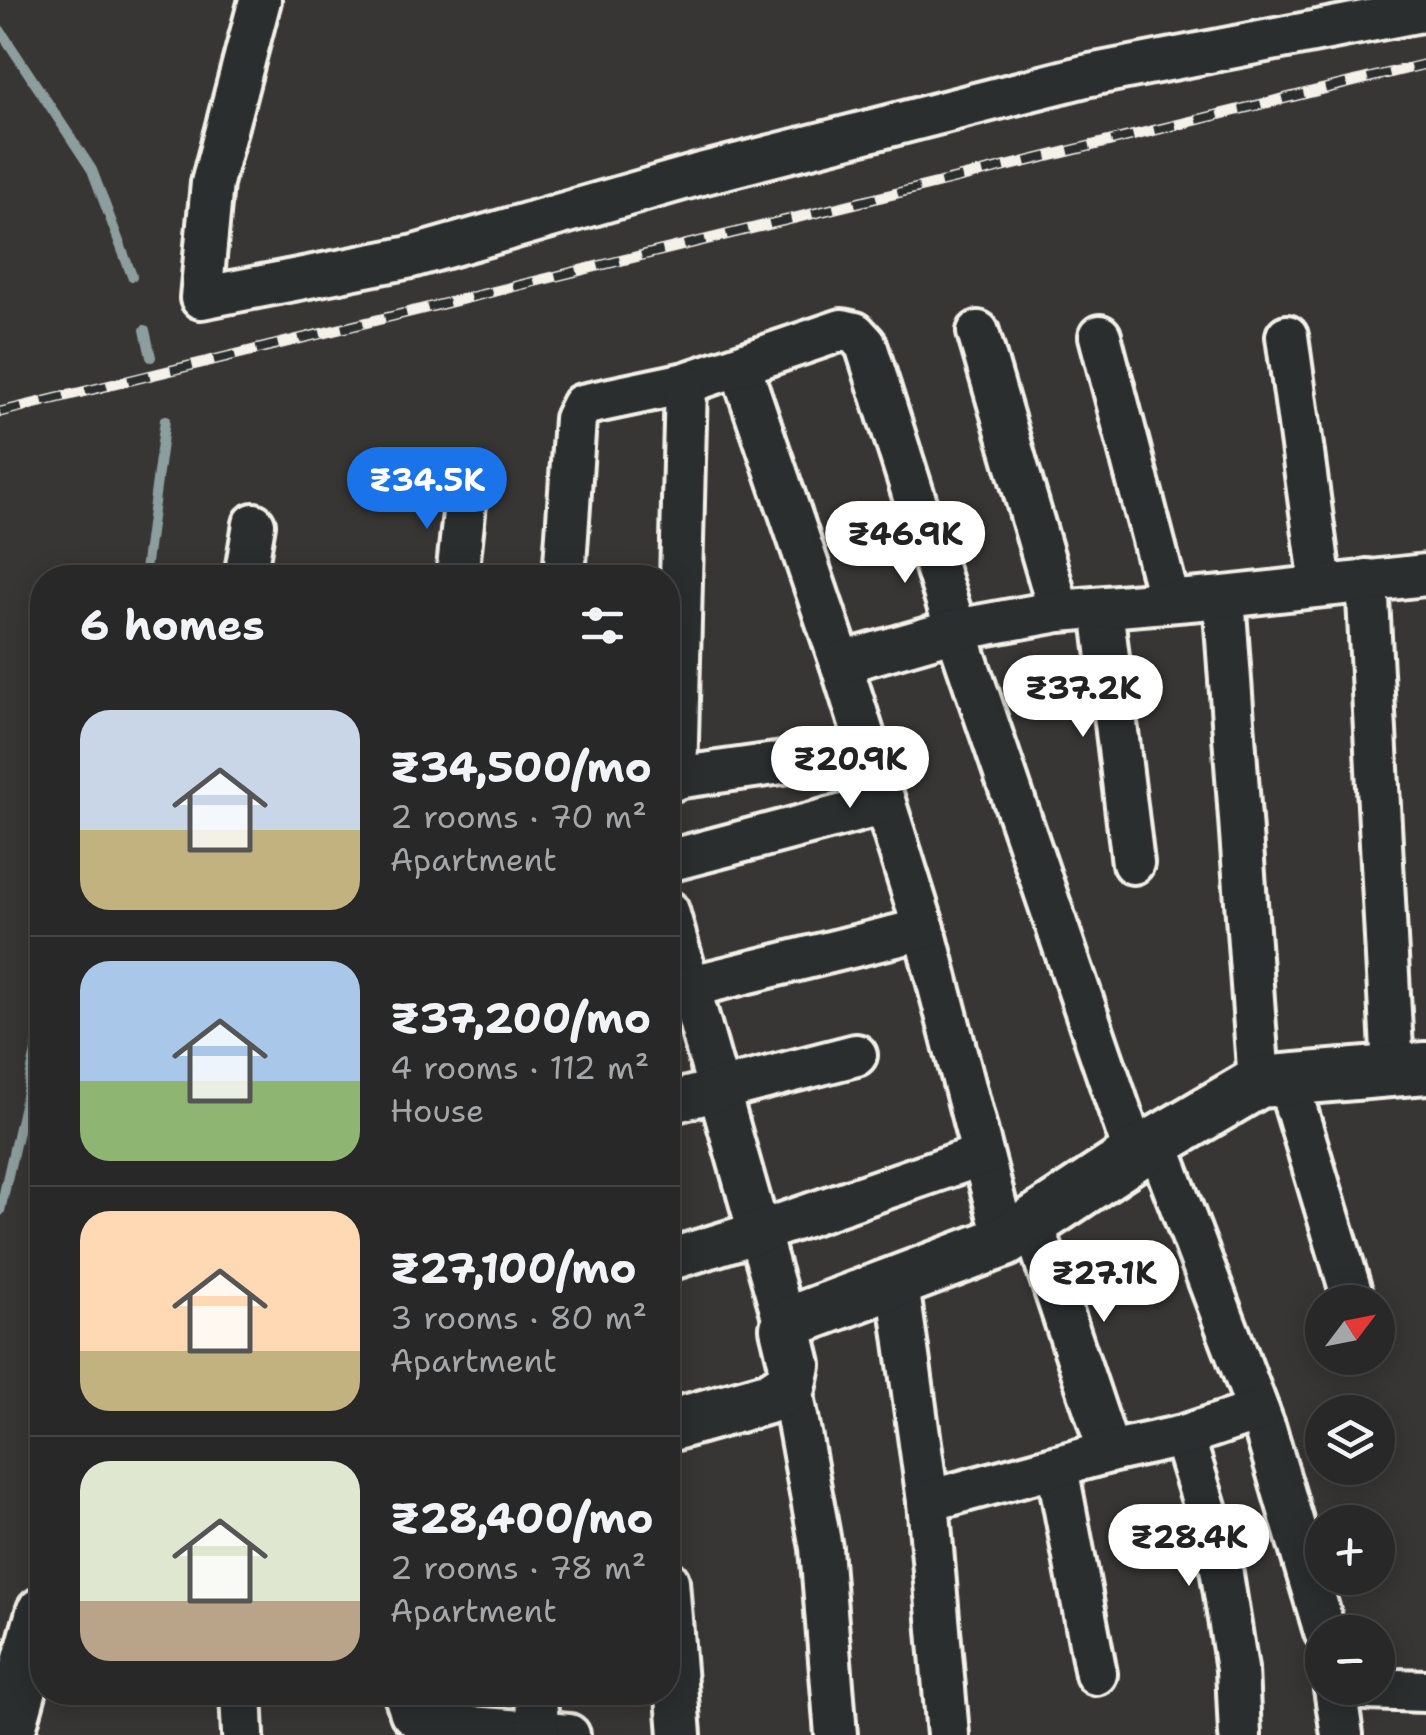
<!DOCTYPE html>
<html lang="en">
<head>
<meta charset="utf-8">
<style>
	body { margin:0; font-family:"Shantell Sans",sans-serif; background:#313030; color:#f1f3f6; height:100vh; display:flex; flex-direction:column; font-size:38px; white-space:nowrap }
	* { box-sizing:border-box; margin:0 }
	p { font-size:32px; color:#a5a6a8 }
	.icon { flex:none; width:55px; height:55px; fill:none; stroke:currentColor; stroke-width:2; stroke-linecap:round; stroke-linejoin:round }
	.map { position:relative; flex:1; overflow:hidden }
	.drawer { position:absolute; left:30px; top:565px; width:650px; height:1140px; display:flex; flex-direction:column; background:#292828; border-radius:40px; box-shadow:0 5px 25px #0003,0 0 0 2px #454445 }
	.drawer>* { flex:none }
	.needle { width:65px; rotate:58deg }
	.buttons { position:absolute; left:1305px; top:1285px; display:grid; gap:20px }
	.buttons a { display:grid; place-items:center; width:90px; height:90px; border-radius:50%; background:#292828; box-shadow:0 5px 25px #0003,0 0 0 2px #454445; font-size:50px }
	.price { position:absolute; translate:-50% -85px; padding:0 22px; border-radius:35px; background:#fff; color:#222; font-size:32px; line-height:65px; filter:drop-shadow(0 2px 5px #0008) }
	.price::after { content:''; position:absolute; left:50%; top:60px; width:30px; height:22px; margin-left:-15px; background:inherit; clip-path:polygon(0 0,100% 0,50% 100%) }
	.price.current { background:#1a73e8; color:#fff }
	ul { padding:0; list-style:none }
	li { display:flex; align-items:center; gap:30px; height:250px; padding:0 50px }
	li+li { border-top:2px solid #454445 }
	li span { display:grid; place-items:center; flex:none; width:280px; height:200px; border-radius:30px; color:#555 }
	li>.icon { margin-inline-start:auto }
	span .icon { width:120px; height:120px; fill:#fffc; stroke-width:1 }
	li b { font-size:42px }
	h2 { display:flex; justify-content:space-between; align-items:center; height:120px; padding:0 50px; font-size:42px }
	.map>svg:first-child { display:block }
	.lines { fill:none; stroke-linecap:round; stroke-linejoin:round }
	.stream { stroke:#8d9e9e; stroke-width:10 }
	.minor-casing { stroke:#f4f1e8; stroke-width:48 }
	.tertiary-casing { stroke:#f4f1e8; stroke-width:58 }
	.minor { stroke:#2a2d2e; stroke-width:40 }
	.tertiary { stroke:#2a2d2e; stroke-width:50 }
	.rail-casing { stroke:#f4f1e8; stroke-width:11 }
	.rail { stroke:#2a2d2e; stroke-width:8; stroke-dasharray:22; stroke-linecap:butt }
</style>
</head>
<body>
<div class="map">
<svg width="1426" height="1735" viewBox="0 0 1426 1735">
	<rect width="100%" height="100%" fill="#373635"/>
	<filter id="ink" filterUnits="userSpaceOnUse"><feTurbulence type="fractalNoise" baseFrequency=".01" numOctaves="2"/><feDisplacementMap in="SourceGraphic" scale="20" xChannelSelector="R" yChannelSelector="G"/><feConvolveMatrix kernelMatrix="1 2 1 2 8 2 1 2 1" color-interpolation-filters="sRGB"/></filter>
	<g filter="url(#ink)">
		<g class="lines">
			<g class="stream">
				<path d="M0 30 92 170 132 276"/>
				<path d="M145 330 151 357"/>
				<path d="M144 578 165 420"/>
				<path d="M0 1211 42 1025"/>
			</g>
			<defs>
				<g id="minor">
					<path d="M260 0 212 183 201 298 411 257 697 175 1085 76 1426 10"/>
					<path d="M978 332 1059 611"/>
					<path d="M1100 336 1169 601"/>
					<path d="M1287 336 1321 585"/>
					<path d="M740 366 841 663 924 929 1005 1241"/>
					<path d="M245 578 254 524"/>
					<path d="M457 578 466 494"/>
					<path d="M564 578 575 419 582 405 686 383 842 330 855 333 866 345 956 630 1135 1155"/>
					<path d="M1367 580 1393 1069"/>
					<path d="M1224 597 1259 1082"/>
					<path d="M1102 608 1133 863"/>
					<path d="M841 663 956 630 1059 611 1224 597 1426 575"/>
					<path d="M668 779 868 751"/>
					<path d="M676 779 686 383"/>
					<path d="M668 861 885 804"/>
					<path d="M668 911 786 1328"/>
					<path d="M688 987 924 929"/>
					<path d="M1287 1079 1354 1302"/>
					<path d="M668 1103 856 1055"/>
					<path d="M1157 1143 1265 1429 1325 1632"/>
					<path d="M1032 1221 1109 1452"/>
					<path d="M668 1260 759 1232 982 1155"/>
					<path d="M898 1284 928 1501 948 1735"/>
					<path d="M791 1384 821 1548 836 1735"/>
					<path d="M1183 1436 1218 1549 1237 1669 1240 1735"/>
					<path d="M1057 1467 1096 1674"/>
					<path d="M928 1501 1109 1452 1183 1436 1258 1411"/>
					<path d="M668 1581 680 1735"/>
					<path d="M1335 1688 1426 1691"/>
					<path d="M1335 1688 1342 1735"/>
					<path d="M241 1692 243 1735"/>
					<path d="M404 1692 411 1713 423 1723 569 1735"/>
					<path d="M535 1692 539 1731"/>
				</g>
				<g id="tertiary">
					<path d="M668 1426 771 1397 791 1384 795 1365 786 1328 795 1320 1005 1241 1135 1155 1259 1082 1426 1068"/>
					<path d="M8 1735 42 1613"/>
				</g>
			</defs>
			<use href="#minor" class="minor-casing"/>
			<use href="#tertiary" class="tertiary-casing"/>
			<use href="#minor" class="minor"/>
			<use href="#tertiary" class="tertiary"/>
			<defs>
				<path id="rail" d="M0 412 1426 64"/>
			</defs>
			<use href="#rail" class="rail-casing"/>
			<use href="#rail" class="rail"/>
		</g>
	</g>
</svg>
<div class="buttons">
<a><svg class="needle" viewBox="-14 -14 28 28"><path d="M0-13l5 13h-10z" fill="#e53935"/><path d="M0 13l5-13h-10z" fill="#a5a6a8"/></svg></a>
<a><svg class="icon" aria-label="layers" viewBox="0 0 24 24"><path d="M12 4l9 5-9 5-9-5zM3 14l9 5 9-5"/></svg></a>
<a>+</a>
<a>−</a>
</div>
<b class="price current" style="left:427px;top:532px">₹34.5K</b>
<b class="price" style="left:905px;top:586px">₹46.9K</b>
<b class="price" style="left:1083px;top:740px">₹37.2K</b>
<b class="price" style="left:850px;top:811px">₹20.9K</b>
<b class="price" style="left:1104px;top:1325px">₹27.1K</b>
<b class="price" style="left:1189px;top:1589px">₹28.4K</b>
<section class="drawer">
<h2>6 homes<svg class="icon" aria-label="filters" viewBox="0 0 24 24"><path d="M4 7h16M4 17h16"/><circle cx="9" cy="7" r="2"/><circle cx="15" cy="17" r="2"/></svg></h2>
<ul>
<li><span style="background:linear-gradient(#c9d6e8 60%,#c2b280 0)"><svg class="icon" aria-label="home" viewBox="0 0 24 24"><path d="M3 11l9-7 9 7M6 9v11h12V9"/></svg></span><div><b>₹34,500/mo</b><p>2 rooms · 70 m²</p><p>Apartment</p></div></li>
<li><span style="background:linear-gradient(#a9c7e8 60%,#8fb573 0)"><svg class="icon" aria-label="home" viewBox="0 0 24 24"><path d="M3 11l9-7 9 7M6 9v11h12V9"/></svg></span><div><b>₹37,200/mo</b><p>4 rooms · 112 m²</p><p>House</p></div></li>
<li><span style="background:linear-gradient(#ffd9b3 70%,#c2b280 0)"><svg class="icon" aria-label="home" viewBox="0 0 24 24"><path d="M3 11l9-7 9 7M6 9v11h12V9"/></svg></span><div><b>₹27,100/mo</b><p>3 rooms · 80 m²</p><p>Apartment</p></div></li>
<li><span style="background:linear-gradient(#dfe7d0 70%,#b9a48a 0)"><svg class="icon" aria-label="home" viewBox="0 0 24 24"><path d="M3 11l9-7 9 7M6 9v11h12V9"/></svg></span><div><b>₹28,400/mo</b><p>2 rooms · 78 m²</p><p>Apartment</p></div></li>
</ul>
</section>
</div>
</body>
</html>
